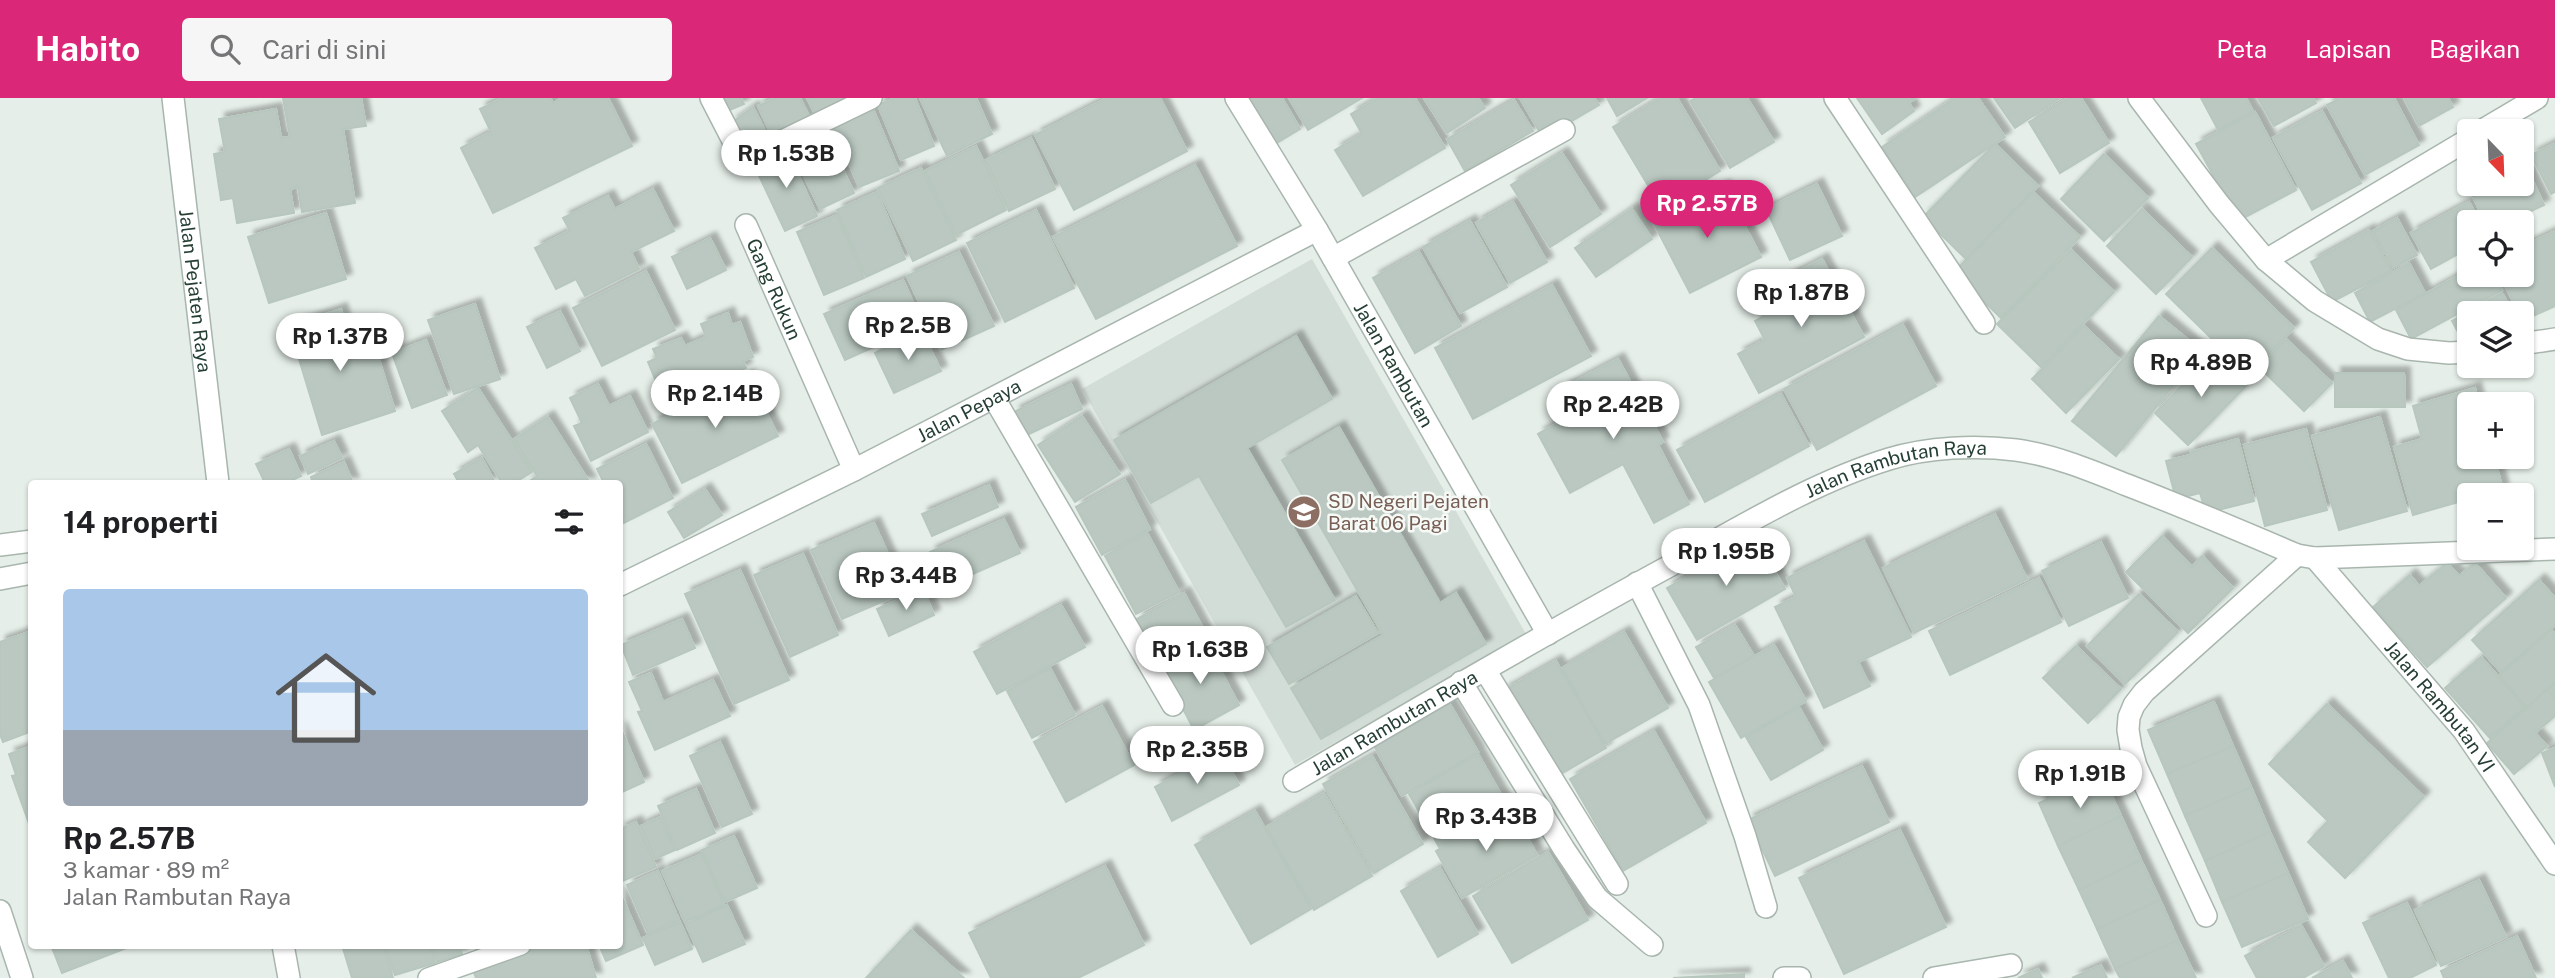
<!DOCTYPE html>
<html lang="id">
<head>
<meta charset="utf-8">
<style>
	body { margin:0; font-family:"Public Sans",sans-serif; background:#f6f6f6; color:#202124; height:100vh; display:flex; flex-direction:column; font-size:26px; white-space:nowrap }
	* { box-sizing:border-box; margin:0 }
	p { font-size:23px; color:#757577 }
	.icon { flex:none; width:38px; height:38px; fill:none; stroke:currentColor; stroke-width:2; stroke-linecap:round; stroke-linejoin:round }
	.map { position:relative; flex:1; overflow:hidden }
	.panel { position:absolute; left:28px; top:382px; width:595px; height:469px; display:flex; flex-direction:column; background:#fff; border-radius:7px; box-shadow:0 2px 5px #0004 }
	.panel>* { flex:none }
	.needle { width:46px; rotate:157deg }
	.controls { position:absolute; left:2457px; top:21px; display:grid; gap:14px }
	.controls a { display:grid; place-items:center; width:77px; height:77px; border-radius:7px; background:#fff; box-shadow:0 2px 5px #0004; font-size:35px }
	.price { position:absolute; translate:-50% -60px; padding:0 16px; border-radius:24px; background:#fff; color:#222; font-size:23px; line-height:46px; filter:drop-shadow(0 2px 4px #0008) }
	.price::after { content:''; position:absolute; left:50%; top:42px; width:21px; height:16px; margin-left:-10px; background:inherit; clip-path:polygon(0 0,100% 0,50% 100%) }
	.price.on { background:#db2777; color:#fff }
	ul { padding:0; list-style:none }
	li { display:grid; align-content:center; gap:14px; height:371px; padding:0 35px }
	li span { display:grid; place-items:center; height:217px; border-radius:7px; color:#555 }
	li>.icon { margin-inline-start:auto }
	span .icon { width:126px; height:126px; fill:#fffc; stroke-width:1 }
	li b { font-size:30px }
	h2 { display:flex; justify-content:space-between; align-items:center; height:84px; padding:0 35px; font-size:30px }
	header { display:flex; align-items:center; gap:42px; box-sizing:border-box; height:98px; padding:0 35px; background:#db2777; color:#fff }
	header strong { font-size:33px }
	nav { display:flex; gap:38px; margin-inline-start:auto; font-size:24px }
	.search { width:490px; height:63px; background:#f6f6f6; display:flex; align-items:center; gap:18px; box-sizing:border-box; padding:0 24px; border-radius:7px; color:#757577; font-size:26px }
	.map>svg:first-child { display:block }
	.built { fill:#d3ddd7 }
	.building { fill:#bac8c1; stroke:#b7c7be; stroke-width:2; filter:url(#shadow) }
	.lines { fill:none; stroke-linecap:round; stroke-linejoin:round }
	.service-casing { stroke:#a8b6ae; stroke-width:22 }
	.minor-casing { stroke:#a8b6ae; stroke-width:24 }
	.tertiary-casing { stroke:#a8b6ae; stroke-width:24 }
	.service { stroke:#fff; stroke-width:19 }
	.minor { stroke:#fff; stroke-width:21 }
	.tertiary { stroke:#fff; stroke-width:21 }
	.labels { text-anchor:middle; stroke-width:5; stroke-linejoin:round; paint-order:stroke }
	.street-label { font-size:19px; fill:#253f33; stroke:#f6faf7 }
	.education-label { font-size:19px; fill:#785e54; stroke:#f6faf7; text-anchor:start }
</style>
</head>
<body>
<header>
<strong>Habito</strong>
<div class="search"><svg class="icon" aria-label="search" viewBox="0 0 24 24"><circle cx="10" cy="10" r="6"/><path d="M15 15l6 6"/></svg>Cari di sini</div>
<nav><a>Peta</a><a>Lapisan</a><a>Bagikan</a></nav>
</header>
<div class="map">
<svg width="2555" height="880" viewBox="0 0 2555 880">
	<defs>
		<filter id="shadow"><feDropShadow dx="6" dy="-6" stdDeviation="2" flood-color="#0004"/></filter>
	</defs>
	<rect width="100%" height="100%" fill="#e5eee8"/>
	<path class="built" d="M1312 161 1526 536 1295 667 1082 291Z"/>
	<g class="building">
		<path d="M283 0H361L366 28 343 31 355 105 302 114 298 89 290 91 294 115 237 125 233 100 221 102 214 56 225 54 219 21 276 11 281 40 290 39Z"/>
		<path d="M503 0H550L553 5 562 0H608L632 48 493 115 461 50 491 34 480 11Z"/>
		<path d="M718 0H741L744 6 725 14Z"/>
		<path d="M775 0H800L811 22 773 40 758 8Z"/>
		<path d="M807 0H856L816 18Z"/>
		<path d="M895 0H915L934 48 901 62 878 7Z"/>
		<path d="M920 0H976L992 36 947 58Z"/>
		<path d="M1107 0H1160L1187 53 1074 112 1035 37Z"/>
		<path d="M1241 0H1282L1300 31 1270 49Z"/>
		<path d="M1289 0H1362L1308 32Z"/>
		<path d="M1378 0H1415L1445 50 1363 98 1335 52 1362 36 1351 16Z"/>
		<path d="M1424 0H1478L1485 10 1447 35Z"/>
		<path d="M1520 0H1594L1599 7 1543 40Z"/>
		<path d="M1607 0H1647L1617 18Z"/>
		<path d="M1661 0H1677L1720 73 1661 109 1613 29Z"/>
		<path d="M1696 0H1747L1774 44 1730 70 1690 3Z"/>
		<path d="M1857 0H1916L1909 5 1914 13 1882 36Z"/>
		<path d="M1955 0H1978L2005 39 1915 99 1882 49Z"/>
		<path d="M1994 0H2060L2015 30Z"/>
		<path d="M2068 0H2081L2109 45 2060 75 2029 24Z"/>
		<path d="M2201 0H2246L2253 13 2218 32Z"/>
		<path d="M2258 0H2313L2316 5 2274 28Z"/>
		<path d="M2341 0H2394L2419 47 2365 77 2327 7Z"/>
		<path d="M2404 0H2448L2453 9 2419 28Z"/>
		<path d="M1514 2 1533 33 1465 73 1447 41Z"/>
		<path d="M753 9 769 41 746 51 731 25Z"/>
		<path d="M873 11 899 73 859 89 833 27Z"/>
		<path d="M2322 13 2361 85 2312 112 2273 40Z"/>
		<path d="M2255 14 2296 92 2238 123 2196 46Z"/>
		<path d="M825 33 854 95 820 111 790 49Z"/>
		<path d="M1031 40 1055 91 1009 113 986 62Z"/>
		<path d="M2555 45V94L2551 96 2531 57Z"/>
		<path d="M1995 46 2038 88 1966 161 1923 119Z"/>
		<path d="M976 48 1006 112 956 137 925 73Z"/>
		<path d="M787 52 817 118 785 133 754 67Z"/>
		<path d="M1562 55 1601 116 1550 149 1511 87Z"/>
		<path d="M2104 56 2148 100 2104 143 2061 101Z"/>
		<path d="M2522 60 2544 107 2508 124H2485L2467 86H2522Z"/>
		<path d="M1195 67 1237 148 1096 221 1053 139Z"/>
		<path d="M921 70 956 142 913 163 878 90Z"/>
		<path d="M1817 86 1842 138 1790 162 1766 111Z"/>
		<path d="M1724 88 1761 159 1690 195 1653 124Z"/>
		<path d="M653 91 674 133 631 154 639 171 585 198 576 181 556 191 535 150 570 133 563 120 608 98 615 111Z"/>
		<path d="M877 94 905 161 866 179 837 112Z"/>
		<path d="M2033 94 2080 139 2001 220 1954 174Z"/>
		<path d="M1513 104 1547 164 1510 185 1476 125Z"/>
		<path d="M2469 104 2480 124H2469V150L2431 171 2411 135Z"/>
		<path d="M1632 111 1652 141 1596 179 1575 150Z"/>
		<path d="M2142 111 2192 159 2156 196 2107 148Z"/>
		<path d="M1036 112 1074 190 1005 224 967 145Z"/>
		<path d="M326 115 346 181 269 205 248 139Z"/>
		<path d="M837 117 864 180 824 197 797 134Z"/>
		<path d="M2397 120 2417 157 2393 170 2373 133Z"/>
		<path d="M1470 123 1507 189 1460 215 1423 149Z"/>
		<path d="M2369 132 2391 173 2332 204 2311 164Z"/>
		<path d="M2555 133V208L2522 223V215H2519L2500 177H2522V149Z"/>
		<path d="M710 140 726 172 687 191 672 159Z"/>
		<path d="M2212 150 2294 230 2248 276 2166 196Z"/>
		<path d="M2071 152 2114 194 2041 269 1997 226Z"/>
		<path d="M959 154 994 228 941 252 907 178Z"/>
		<path d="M1419 154 1461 228 1415 255 1373 180Z"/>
		<path d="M1822 161 1864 239 1759 295 1738 256 1765 242 1755 223 1793 203 1782 182Z"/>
		<path d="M2409 165 2425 195 2370 224 2355 195Z"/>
		<path d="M2469 172V177H2494L2502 192 2411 241 2396 212Z"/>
		<path d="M646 173 675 232 602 268 573 210Z"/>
		<path d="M903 182 923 227 845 262 824 216Z"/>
		<path d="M1552 187 1591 258 1473 321 1435 250Z"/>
		<path d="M2502 195 2513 215H2469V250L2467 251 2452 223Z"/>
		<path d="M475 206 500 281 454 296 428 222Z"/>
		<path d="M341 211 351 246 372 239 395 313 322 337 289 228Z"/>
		<path d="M560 213 580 253 547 270 527 229Z"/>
		<path d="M728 215 732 227 740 224 753 259 743 263 746 270 719 281 716 275 700 281 703 292 676 303 672 294 662 298 648 264 657 260 653 251 681 240 685 248 706 239 701 226Z"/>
		<path d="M2159 218 2202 253 2116 358 2072 323Z"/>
		<path d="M1903 227 1936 288 1817 352 1784 291Z"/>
		<path d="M2084 228 2119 261 2066 315 2032 281Z"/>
		<path d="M921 232 941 273 894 295 875 255Z"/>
		<path d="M1296 238 1332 301 1247 350 1335 502 1286 529 1199 378 1151 405 1114 342Z"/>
		<path d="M2286 241 2332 285 2304 313 2259 269Z"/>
		<path d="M426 242 447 297 412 310 392 255Z"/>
		<path d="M2213 255 2247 287 2188 347 2155 315Z"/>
		<path d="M1618 261 1663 344 1658 347 1689 406 1654 425 1623 366 1570 395 1538 336 1576 315 1563 290Z"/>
		<path d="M2335 275H2404L2405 309H2335Z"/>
		<path d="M748 278 778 338 682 385 652 326Z"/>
		<path d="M598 286 609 308 630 298 648 334 591 363 574 328 582 325 570 300Z"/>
		<path d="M1071 286 1082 311 1025 338 1014 314Z"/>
		<path d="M478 290 532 374 514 385H502L478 347 468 354 442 313Z"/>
		<path d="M2475 290 2479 306H2469V359H2494L2503 392 2483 397H2469V401L2413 417 2394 349 2422 341 2413 308Z"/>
		<path d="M1781 296 1809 348 1705 404 1677 352Z"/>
		<path d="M1082 318 1120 376 1075 404 1038 347Z"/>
		<path d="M548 319 590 385H527L537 378 514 341Z"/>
		<path d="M2380 319 2407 413 2339 432 2312 338Z"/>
		<path d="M1339 329 1440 505 1456 495 1486 546 1321 641 1291 590 1383 537 1282 362Z"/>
		<path d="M2306 331 2327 412 2265 428 2244 347Z"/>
		<path d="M2238 341 2254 403 2206 415 2200 395 2176 401 2166 363 2190 357V354Z"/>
		<path d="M334 343 342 360 308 376 300 358Z"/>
		<path d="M646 346 673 400 624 425 620 416V385H604L597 371Z"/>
		<path d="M289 351 301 378 286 385H265L256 366Z"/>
		<path d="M482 360 495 385H459L454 376Z"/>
		<path d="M344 364 353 385H313L311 379Z"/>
		<path d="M1125 382 1150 431 1102 457 1076 409Z"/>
		<path d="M989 387 998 409 932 438 922 416Z"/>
		<path d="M705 391 722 417 684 440 668 414Z"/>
		<path d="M1995 416 2027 481 1914 535 1883 470Z"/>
		<path d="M1004 421 1020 455 946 488 930 454Z"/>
		<path d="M874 425 905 494 842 521 811 452Z"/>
		<path d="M1147 435 1179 494 1136 516 1105 458Z"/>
		<path d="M2162 438 2192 469 2202 458 2233 490 2188 535 2126 474Z"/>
		<path d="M1755 439 1785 491 1697 542 1667 490Z"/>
		<path d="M1864 443 1911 539 1858 564 1870 588 1824 610 1775 509 1796 499 1787 480Z"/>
		<path d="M2101 444 2128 500 2069 528 2042 473Z"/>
		<path d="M803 456 838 537 790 559 754 477Z"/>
		<path d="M2447 465 2459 478 2475 465 2506 500 2427 569 2373 509 2410 477 2419 488Z"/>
		<path d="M740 472 789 582 734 606 685 496Z"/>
		<path d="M2039 480 2061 524 1950 577 1929 533Z"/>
		<path d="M2539 482 2555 500V527L2501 574 2472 542Z"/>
		<path d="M923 491 934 517 889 538 877 511Z"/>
		<path d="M1184 495 1210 543 1162 569 1137 521Z"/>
		<path d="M2139 496 2178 534 2125 586 2087 548Z"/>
		<path d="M1356 498 1378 535 1289 586 1267 549Z"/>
		<path d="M1061 507 1085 549 997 596 974 554Z"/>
		<path d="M682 521 695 550 633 577 621 547Z"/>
		<path d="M1735 527 1754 558 1714 580 1696 549Z"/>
		<path d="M2551 532 2555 536V584L2527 609 2499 578Z"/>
		<path d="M32 533V633L3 644 0 636V544Z"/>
		<path d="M1624 534 1668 610 1605 646 1562 570Z"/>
		<path d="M1206 545 1239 607 1194 632 1161 569Z"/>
		<path d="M1774 547 1806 603 1741 640 1709 584Z"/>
		<path d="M2076 548 2121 591 2088 625 2043 580Z"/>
		<path d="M2481 559 2525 609 2490 640 2445 590Z"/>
		<path d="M1556 563 1606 650 1554 680 1503 593Z"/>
		<path d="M1050 570 1075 617 1032 640 1007 593Z"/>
		<path d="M651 575 663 604 713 582 730 618 655 652 638 614 642 613 629 584Z"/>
		<path d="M2555 585V601L2547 592Z"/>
		<path d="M2547 592 2555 601V618L2535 635 2547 648 2514 676 2487 645Z"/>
		<path d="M1448 603 1478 654 1402 698 1373 646Z"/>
		<path d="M2214 604 2233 648 2167 676 2148 632Z"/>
		<path d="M2327 606 2424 699 2345 780 2308 744 2328 723 2269 666Z"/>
		<path d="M1102 608 1134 667 1066 704 1034 644Z"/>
		<path d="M1799 609 1823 652 1771 682 1746 639Z"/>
		<path d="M620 629 644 684 620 695Z"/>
		<path d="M1654 633 1706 725 1623 773 1570 681Z"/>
		<path d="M720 644 752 716 722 729 690 658Z"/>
		<path d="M32 648V734L12 678 16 677 9 656Z"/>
		<path d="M2233 648 2251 689 2185 718 2167 676Z"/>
		<path d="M2555 650V689L2542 655Z"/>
		<path d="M1221 654 1239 687 1172 723 1155 689Z"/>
		<path d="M1478 656 1508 709 1439 749 1409 696Z"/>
		<path d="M1372 658 1423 746 1374 775 1323 686Z"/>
		<path d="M1862 668 1889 724 1775 778 1748 722Z"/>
		<path d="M2102 677 2121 718 2058 748 2039 705Z"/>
		<path d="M2251 689 2270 734 2205 763 2185 718Z"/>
		<path d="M696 691 715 735 677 752 658 708Z"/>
		<path d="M1324 695 1372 778 1314 812 1266 729Z"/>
		<path d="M1510 709 1537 757 1462 800 1436 753Z"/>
		<path d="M1255 713 1311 811 1251 846 1195 747Z"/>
		<path d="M2121 718 2141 762 2079 792 2058 748Z"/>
		<path d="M660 719 675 752 655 761 641 728Z"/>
		<path d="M636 724 656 769 620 784V731Z"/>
		<path d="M1900 732 1946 829 1844 876 1799 780Z"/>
		<path d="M2270 734 2288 775 2222 804 2205 763Z"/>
		<path d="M734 738 757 790 725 804 702 752Z"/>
		<path d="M1548 754 1588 822 1512 865 1473 798Z"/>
		<path d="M702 756 724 807 685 824 662 773Z"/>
		<path d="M2141 762 2160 802 2097 831 2079 792Z"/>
		<path d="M1105 768 1144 847 1078 880H991L969 835Z"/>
		<path d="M1440 770 1478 836 1438 859 1401 793Z"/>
		<path d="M658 773 679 822 648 836 627 787Z"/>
		<path d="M2288 775 2308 821 2242 849 2222 804Z"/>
		<path d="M2479 782 2506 839 2441 868 2415 812Z"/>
		<path d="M620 795 643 847 606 863 599 847H620Z"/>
		<path d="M2160 802 2178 842 2115 871 2097 831Z"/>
		<path d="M2407 805 2436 867 2410 880H2389L2363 825Z"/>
		<path d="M727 807 745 846 703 864 686 826Z"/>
		<path d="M680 824 692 851 655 867 643 840Z"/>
		<path d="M2301 827 2324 868 2303 880H2257L2245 858Z"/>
		<path d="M911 832 964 880H866Z"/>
		<path d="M2517 838 2536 880H2444L2441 873Z"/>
		<path d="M2178 842 2196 880H2120L2115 871Z"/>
		<path d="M51 847H134L62 875Z"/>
		<path d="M342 847H383L393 880H352Z"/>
		<path d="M385 847H430L435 865 395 877Z"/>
		<path d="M432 847H460L462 856 437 864Z"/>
		<path d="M474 847H500L477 854Z"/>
		<path d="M543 847H586L596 880H476L472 869Z"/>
		<path d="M2343 863 2352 880H2312Z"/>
		<path d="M2101 867 2107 880H2072Z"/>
		<path d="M2038 871 2042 880H2018Z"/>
		<path d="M1744 876V880H1673Z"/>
	</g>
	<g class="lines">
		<defs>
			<path id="service" d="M428 880 521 847"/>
			<g id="minor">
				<path d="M711 0 743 62 871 0"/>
				<path id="s1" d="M1236 0 1317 132 1548 536"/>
				<path d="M1835 0 1984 225"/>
				<path d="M2139 0 2219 106 2266 162 2315 203 2378 241 2408 251 2449 255 2469 254"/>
				<path d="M2481 33 2537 0"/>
				<path id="s2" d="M746 127 854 372"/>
				<path d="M1333 160 1564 32"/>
				<path d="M2266 162 2469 41"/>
				<path d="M2522 246 2555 241"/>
				<path d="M994 300 1173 607"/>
				<path d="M0 447 32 443"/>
				<path id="s3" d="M2315 460 2464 633 2555 766"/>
				<path d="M0 481 32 475"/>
				<path d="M1637 485 1699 607 1745 738 1766 809"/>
				<path id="s4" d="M620 487 854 372 1317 132"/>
				<path d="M1485 572 1617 786"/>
				<path d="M1461 584 1564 751 1597 800 1652 847"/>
				<path id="s5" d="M1294 683C1420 609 1546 535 1675 465 1744 427 1814 384 1889 361 1928 349 1976 347 2016 352 2054 357 2092 373 2127 387 2184 409 2241 433 2297 457L2315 460 2555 451"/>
				<path d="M0 813 22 880"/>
				<path d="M2206 818 2136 668 2131 650 2128 632 2129 619 2134 607 2144 594 2297 457"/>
				<path d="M1784 880H1800"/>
				<path d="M1934 880 2011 867"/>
			</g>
			<g id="tertiary">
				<path id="s6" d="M173 0 218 385"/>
				<path d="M283 847 289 880"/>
			</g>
		</defs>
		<use href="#service" class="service-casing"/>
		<use href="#minor" class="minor-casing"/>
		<use href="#tertiary" class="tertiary-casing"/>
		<use href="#service" class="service"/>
		<use href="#minor" class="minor"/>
		<use href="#tertiary" class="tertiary"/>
	</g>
	<defs>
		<symbol id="school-disc" viewBox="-11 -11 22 22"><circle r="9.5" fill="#8d6e63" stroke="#f6faf7"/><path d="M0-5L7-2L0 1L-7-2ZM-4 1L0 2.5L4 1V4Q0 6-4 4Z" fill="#fff"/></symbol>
	</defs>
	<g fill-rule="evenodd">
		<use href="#school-disc" x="1285" y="395" width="38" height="38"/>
	</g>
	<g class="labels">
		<g class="street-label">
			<text dy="7" stroke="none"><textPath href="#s6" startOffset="194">Jalan Pejaten Raya</textPath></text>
			<text dy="7" stroke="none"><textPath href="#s2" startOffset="70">Gang Rukun</textPath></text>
			<text dy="7" stroke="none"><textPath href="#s1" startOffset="310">Jalan Rambutan</textPath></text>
			<text dy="7" stroke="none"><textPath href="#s4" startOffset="390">Jalan Pepaya</textPath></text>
			<text dy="7" stroke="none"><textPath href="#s5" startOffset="682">Jalan Rambutan Raya</textPath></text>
			<text dy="7" stroke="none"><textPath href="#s3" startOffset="194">Jalan Rambutan VI</textPath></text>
			<text dy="7" stroke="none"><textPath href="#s5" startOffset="116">Jalan Rambutan Raya</textPath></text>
		</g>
		<g class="education-label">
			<text x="1328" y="410">SD Negeri Pejaten<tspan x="1328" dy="22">Barat 06 Pagi</tspan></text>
		</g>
	</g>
</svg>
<div class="controls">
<a><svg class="needle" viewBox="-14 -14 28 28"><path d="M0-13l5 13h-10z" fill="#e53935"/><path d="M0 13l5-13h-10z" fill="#757577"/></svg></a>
<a><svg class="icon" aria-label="locate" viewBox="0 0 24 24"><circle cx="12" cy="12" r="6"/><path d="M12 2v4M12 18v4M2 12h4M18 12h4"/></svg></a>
<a><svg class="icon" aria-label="layers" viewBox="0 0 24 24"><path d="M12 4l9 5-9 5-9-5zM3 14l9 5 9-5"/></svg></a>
<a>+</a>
<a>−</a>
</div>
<b class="price" style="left:786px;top:92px">Rp 1.53B</b>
<b class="price on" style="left:1707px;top:142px">Rp 2.57B</b>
<b class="price" style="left:1801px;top:231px">Rp 1.87B</b>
<b class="price" style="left:908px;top:264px">Rp 2.5B</b>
<b class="price" style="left:340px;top:275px">Rp 1.37B</b>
<b class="price" style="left:2201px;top:301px">Rp 4.89B</b>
<b class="price" style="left:715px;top:332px">Rp 2.14B</b>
<b class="price" style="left:1613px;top:343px">Rp 2.42B</b>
<b class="price" style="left:1726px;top:490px">Rp 1.95B</b>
<b class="price" style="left:906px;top:514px">Rp 3.44B</b>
<b class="price" style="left:1200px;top:588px">Rp 1.63B</b>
<b class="price" style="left:1197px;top:688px">Rp 2.35B</b>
<b class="price" style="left:2080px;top:712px">Rp 1.91B</b>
<b class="price" style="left:1486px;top:755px">Rp 3.43B</b>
<section class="panel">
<h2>14 properti<svg class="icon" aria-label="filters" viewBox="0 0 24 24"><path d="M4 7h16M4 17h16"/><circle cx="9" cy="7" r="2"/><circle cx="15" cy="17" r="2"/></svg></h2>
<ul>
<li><span style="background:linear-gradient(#a9c7e8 65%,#9aa5b1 0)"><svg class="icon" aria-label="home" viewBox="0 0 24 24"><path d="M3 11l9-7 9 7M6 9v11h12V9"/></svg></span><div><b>Rp 2.57B</b><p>3 kamar · 89 m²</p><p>Jalan Rambutan Raya</p></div></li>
</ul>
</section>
</div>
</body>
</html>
